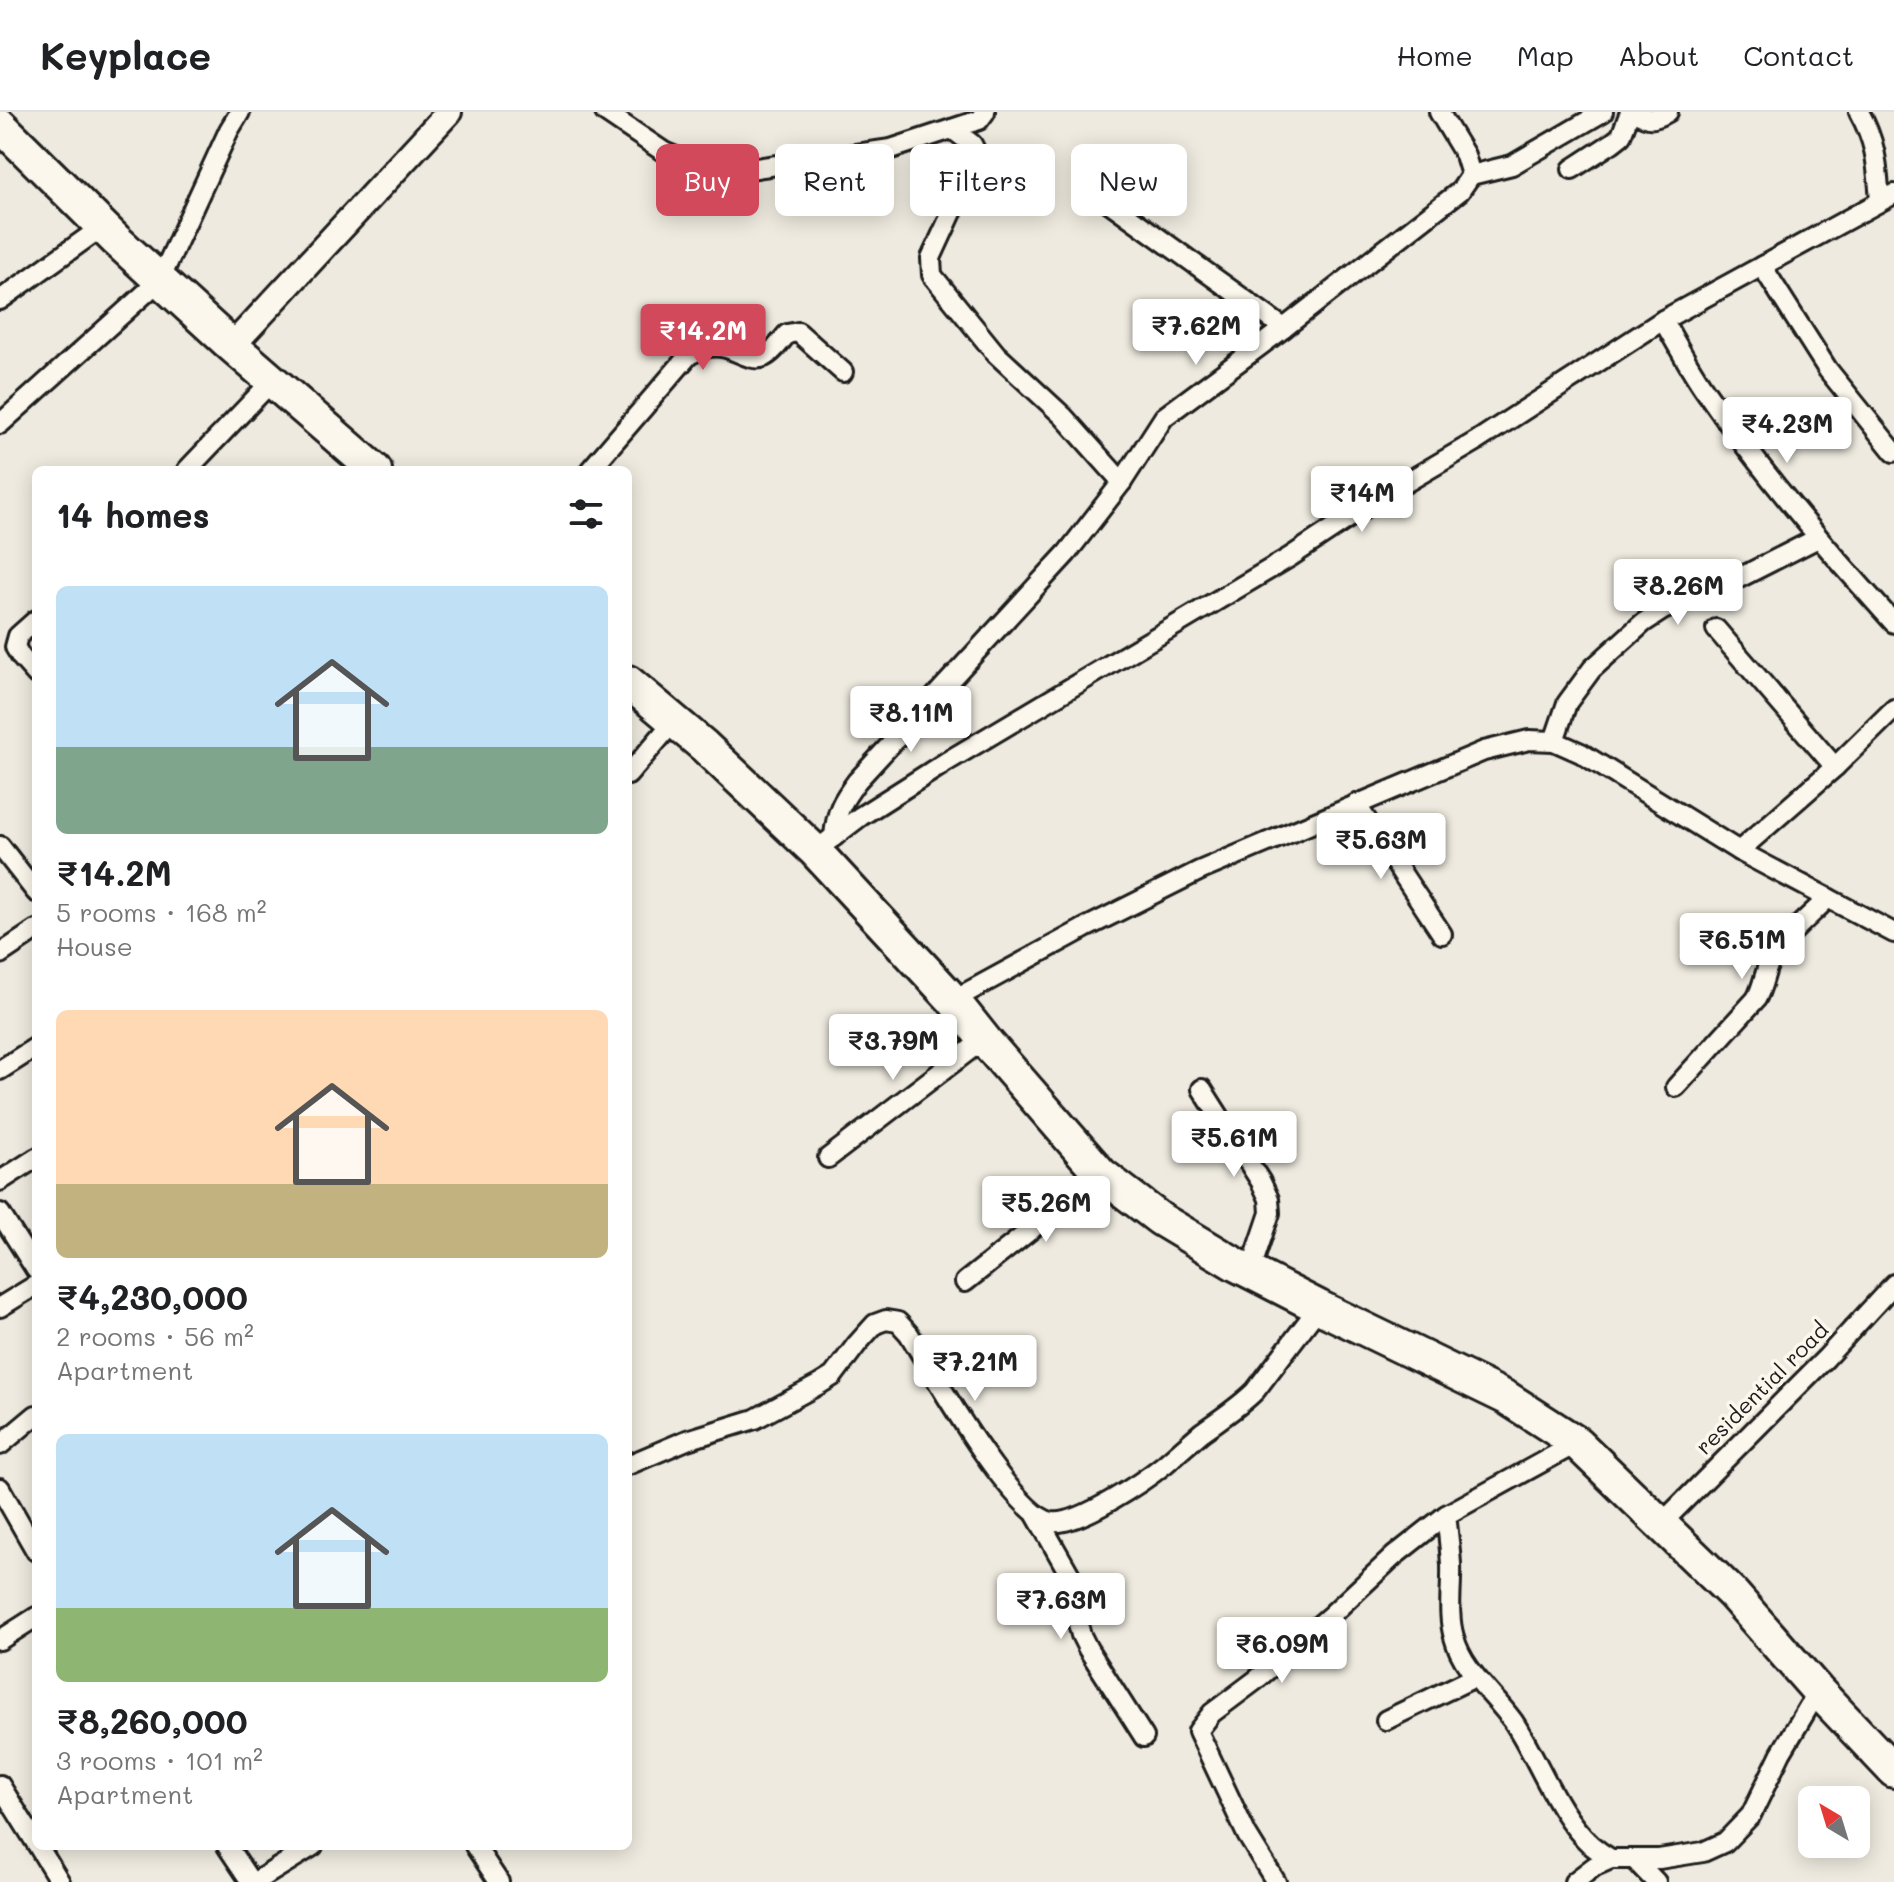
<!DOCTYPE html>
<html lang="en">
<head>
<meta charset="utf-8">
<style>
	body { margin:0; font-family:Mali,sans-serif; background:#f2f2f2; color:#202124; height:100vh; display:flex; flex-direction:column; font-size:30px; white-space:nowrap }
	* { box-sizing:border-box; margin:0 }
	p { font-size:26px; color:#757577 }
	.icon { flex:none; width:44px; height:44px; fill:none; stroke:currentColor; stroke-width:2; stroke-linecap:round; stroke-linejoin:round }
	.map { position:relative; flex:1; overflow:hidden }
	.panel { position:absolute; left:32px; top:354px; width:600px; height:1384px; display:flex; flex-direction:column; background:#fff; border-radius:12px; box-shadow:0 4px 20px #0003 }
	.panel>* { flex:none }
	.top-card { position:absolute; left:656px; top:32px; width:760px; height:72px; display:flex; gap:16px }
	.needle { width:52px; rotate:322deg }
	.buttons { position:absolute; left:1798px; top:1674px; display:grid; gap:16px }
	.buttons a { display:grid; place-items:center; width:72px; height:72px; border-radius:12px; background:#fff; box-shadow:0 4px 20px #0003; font-size:40px }
	.price { position:absolute; translate:-50% -68px; padding:0 18px; border-radius:8px; background:#fff; color:#222; font-size:26px; line-height:52px; filter:drop-shadow(0 2px 4px #0008) }
	.price::after { content:''; position:absolute; left:50%; top:48px; width:24px; height:18px; margin-left:-12px; background:inherit; clip-path:polygon(0 0,100% 0,50% 100%) }
	.price.current { background:#d1495b; color:#fff }
	ul { padding:0; list-style:none }
	li { display:grid; align-content:center; gap:16px; height:424px; padding:0 24px }
	li span { display:grid; place-items:center; height:248px; border-radius:12px; color:#555 }
	li>.icon { margin-inline-start:auto }
	span .icon { width:144px; height:144px; fill:#fffc; stroke-width:1 }
	li b { font-size:34px }
	h2 { display:flex; justify-content:space-between; align-items:center; height:96px; padding:0 24px; font-size:34px }
	.chip { padding:0 28px; border-radius:12px; background:#fff; box-shadow:0 4px 20px #0003; font-size:28px; line-height:72px }
	.chip.current { background:#d1495b; color:#fff }
	header { display:flex; align-items:center; gap:48px; box-sizing:border-box; height:112px; padding:0 40px; background:#fff; border-bottom:2px solid #e0e0e0 }
	header strong { font-size:38px }
	nav { display:flex; gap:44px; margin-inline-start:auto; font-size:28px }
	.map>svg:first-child { display:block }
	.lines { fill:none; stroke-linecap:round; stroke-linejoin:round }
	.street-casing { stroke:#1c1c1c; stroke-width:24 }
	.secondary-casing { stroke:#1c1c1c; stroke-width:30 }
	.highway-casing { stroke:#1c1c1c; stroke-width:38 }
	.street { stroke:#fbf7ec; stroke-width:18 }
	.secondary { stroke:#fbf7ec; stroke-width:24 }
	.highway { stroke:#fbf7ec; stroke-width:32 }
	.labels { text-anchor:middle; stroke-width:7; stroke-linejoin:round; paint-order:stroke }
	.street-label { font-size:22px; fill:#1c1c1c; stroke:#fbf7ec }
</style>
</head>
<body>
<header>
<strong>Keyplace</strong>
<nav><a>Home</a><a>Map</a><a>About</a><a>Contact</a></nav>
</header>
<div class="map">
<svg width="1894" height="1770" viewBox="0 0 1894 1770">
	<rect width="100%" height="100%" fill="#eeeadf"/>
	<filter id="ink" filterUnits="userSpaceOnUse"><feTurbulence type="fractalNoise" baseFrequency=".0125" numOctaves="2"/><feDisplacementMap in="SourceGraphic" scale="16" xChannelSelector="R" yChannelSelector="G"/><feConvolveMatrix kernelMatrix="1 2 1 2 8 2 1 2 1" color-interpolation-filters="sRGB"/></filter>
	<g filter="url(#ink)">
		<g class="lines">
			<defs>
				<g id="street">
					<path d="M605 0 664 40 698 54 735 59 891 37 979 8 985 0"/>
					<path d="M1634 0C1649 8 1653 9 1668 0"/>
					<path d="M1859 0C1877 32 1877 54 1880 89"/>
					<path d="M952 17 972 32 978 44 931 146 932 163 996 242 1063 304 1122 370"/>
					<path d="M1572 57 1612 31 1621 24 1630 0"/>
					<path d="M1471 63 1512 53 1603 0"/>
					<path d="M1103 86 1284 216"/>
					<path d="M1762 154 1828 258 1894 340"/>
					<path d="M0 188 102 115"/>
					<path d="M1663 208C1676 231 1689 255 1704 277 1761 360 1827 437 1894 511"/>
					<path d="M0 312 160 168 229 18 240 0"/>
					<path d="M187 358 272 269"/>
					<path d="M590 358 689 243C699 238 709 233 721 235 734 236 752 251 764 245 773 241 781 229 787 222L798 220 843 260"/>
					<path d="M36 508 18 524 15 535 21 545 36 562"/>
					<path d="M1716 517 1835 655"/>
					<path d="M1554 629 1567 591 1592 557 1643 511 1663 498 1739 466 1818 426"/>
					<path d="M628 663 674 609"/>
					<path d="M1356 692 1442 822"/>
					<path d="M834 725C836 699 842 689 857 669L1067 441 1122 370 1164 305 1284 216 1460 79 1471 63 1465 43 1439 0"/>
					<path d="M0 734 36 780"/>
					<path d="M815 739 861 704 946 650 1290 445 1373 390 1475 330 1663 208 1894 82"/>
					<path d="M1739 739 1835 655 1894 597"/>
					<path d="M0 842 36 818"/>
					<path d="M953 888 1085 816 1199 759 1484 639 1529 628 1554 629 1581 641 1739 739 1894 821"/>
					<path d="M0 958 36 935"/>
					<path d="M1676 975 1756 887C1765 872 1764 855 1775 840 1788 822 1812 802 1828 786"/>
					<path d="M1202 977 1261 1070 1269 1087 1270 1101 1250 1160"/>
					<path d="M828 1046 984 927"/>
					<path d="M0 1069 36 1046"/>
					<path d="M0 1101 36 1158"/>
					<path d="M965 1170 1101 1062"/>
					<path d="M0 1195 36 1173"/>
					<path d="M1577 1331 1446 1403C1448 1419 1450 1436 1451 1452 1452 1476 1447 1502 1454 1525 1463 1559 1493 1581 1513 1609 1539 1648 1556 1701 1591 1733 1597 1738 1604 1743 1611 1747"/>
					<path d="M0 1333 36 1303"/>
					<path d="M628 1353 687 1328 755 1307 820 1272 833 1264 857 1232 875 1212 886 1208 898 1210 909 1222C931 1258 1013 1404 1052 1410 1078 1414 1144 1369 1165 1352 1177 1342 1189 1331 1202 1320 1220 1307 1239 1295 1255 1279L1319 1195"/>
					<path d="M0 1376 36 1439"/>
					<path d="M1036 1403 1070 1463 1073 1476 1077 1508 1081 1523 1088 1537 1144 1625"/>
					<path d="M1661 1412 1826 1246 1894 1172"/>
					<path d="M0 1528 36 1505"/>
					<path d="M1386 1608 1475 1565"/>
					<path d="M0 1673 36 1731"/>
					<path d="M38 1734 60 1770"/>
					<path d="M227 1734 251 1770"/>
					<path d="M475 1734 499 1770"/>
					<path d="M1635 1748 1656 1770"/>
					<path d="M255 1770 313 1734"/>
					<path d="M1276 1770 1247 1723 1198 1619 1212 1601 1256 1568 1331 1503 1394 1444 1446 1403"/>
					<path d="M1574 1770 1595 1754 1611 1747H1659L1703 1740 1725 1730 1751 1703 1781 1641 1818 1579"/>
				</g>
				<path id="secondary" d="M232 234 449 0"/>
				<g id="highway">
					<path d="M0 13 116 128 232 234 375 358"/>
					<path d="M628 570 704 634 815 739 953 888 988 932 1101 1062 1160 1107 1235 1152 1319 1195 1507 1286 1577 1331 1732 1481 1818 1579 1894 1659"/>
				</g>
			</defs>
			<use href="#street" class="street-casing"/>
			<use href="#secondary" class="secondary-casing"/>
			<use href="#highway" class="highway-casing"/>
			<use href="#street" class="street"/>
			<use href="#secondary" class="secondary"/>
			<use href="#highway" class="highway"/>
		</g>
	</g>
	<g class="labels">
		<g class="street-label">
			<text transform="translate(1762 1276) rotate(-45)" y="8">residential road</text>
		</g>
	</g>
</svg>
<div class="buttons">
<a><svg class="needle" viewBox="-14 -14 28 28"><path d="M0-13l5 13h-10z" fill="#e53935"/><path d="M0 13l5-13h-10z" fill="#757577"/></svg></a>
</div>
<b class="price" style="left:1196px;top:255px">₹7.62M</b>
<b class="price current" style="left:703px;top:260px">₹14.2M</b>
<b class="price" style="left:1787px;top:353px">₹4.23M</b>
<b class="price" style="left:1362px;top:422px">₹14M</b>
<b class="price" style="left:1678px;top:515px">₹8.26M</b>
<b class="price" style="left:911px;top:642px">₹8.11M</b>
<b class="price" style="left:1381px;top:769px">₹5.63M</b>
<b class="price" style="left:1742px;top:869px">₹6.51M</b>
<b class="price" style="left:893px;top:970px">₹3.79M</b>
<b class="price" style="left:1234px;top:1067px">₹5.61M</b>
<b class="price" style="left:1046px;top:1132px">₹5.26M</b>
<b class="price" style="left:975px;top:1291px">₹7.21M</b>
<b class="price" style="left:1061px;top:1529px">₹7.63M</b>
<b class="price" style="left:1282px;top:1573px">₹6.09M</b>
<div class="top-card">
<a class="chip current">Buy</a>
<a class="chip">Rent</a>
<a class="chip">Filters</a>
<a class="chip">New</a>
</div>
<section class="panel">
<h2>14 homes<svg class="icon" aria-label="filters" viewBox="0 0 24 24"><path d="M4 7h16M4 17h16"/><circle cx="9" cy="7" r="2"/><circle cx="15" cy="17" r="2"/></svg></h2>
<ul>
<li><span style="background:linear-gradient(#bfe0f5 65%,#7fa58c 0)"><svg class="icon" aria-label="home" viewBox="0 0 24 24"><path d="M3 11l9-7 9 7M6 9v11h12V9"/></svg></span><div><b>₹14.2M</b><p>5 rooms · 168 m²</p><p>House</p></div></li>
<li><span style="background:linear-gradient(#ffd9b3 70%,#c2b280 0)"><svg class="icon" aria-label="home" viewBox="0 0 24 24"><path d="M3 11l9-7 9 7M6 9v11h12V9"/></svg></span><div><b>₹4,230,000</b><p>2 rooms · 56 m²</p><p>Apartment</p></div></li>
<li><span style="background:linear-gradient(#bfe0f5 70%,#8fb573 0)"><svg class="icon" aria-label="home" viewBox="0 0 24 24"><path d="M3 11l9-7 9 7M6 9v11h12V9"/></svg></span><div><b>₹8,260,000</b><p>3 rooms · 101 m²</p><p>Apartment</p></div></li>
</ul>
</section>
</div>
</body>
</html>
